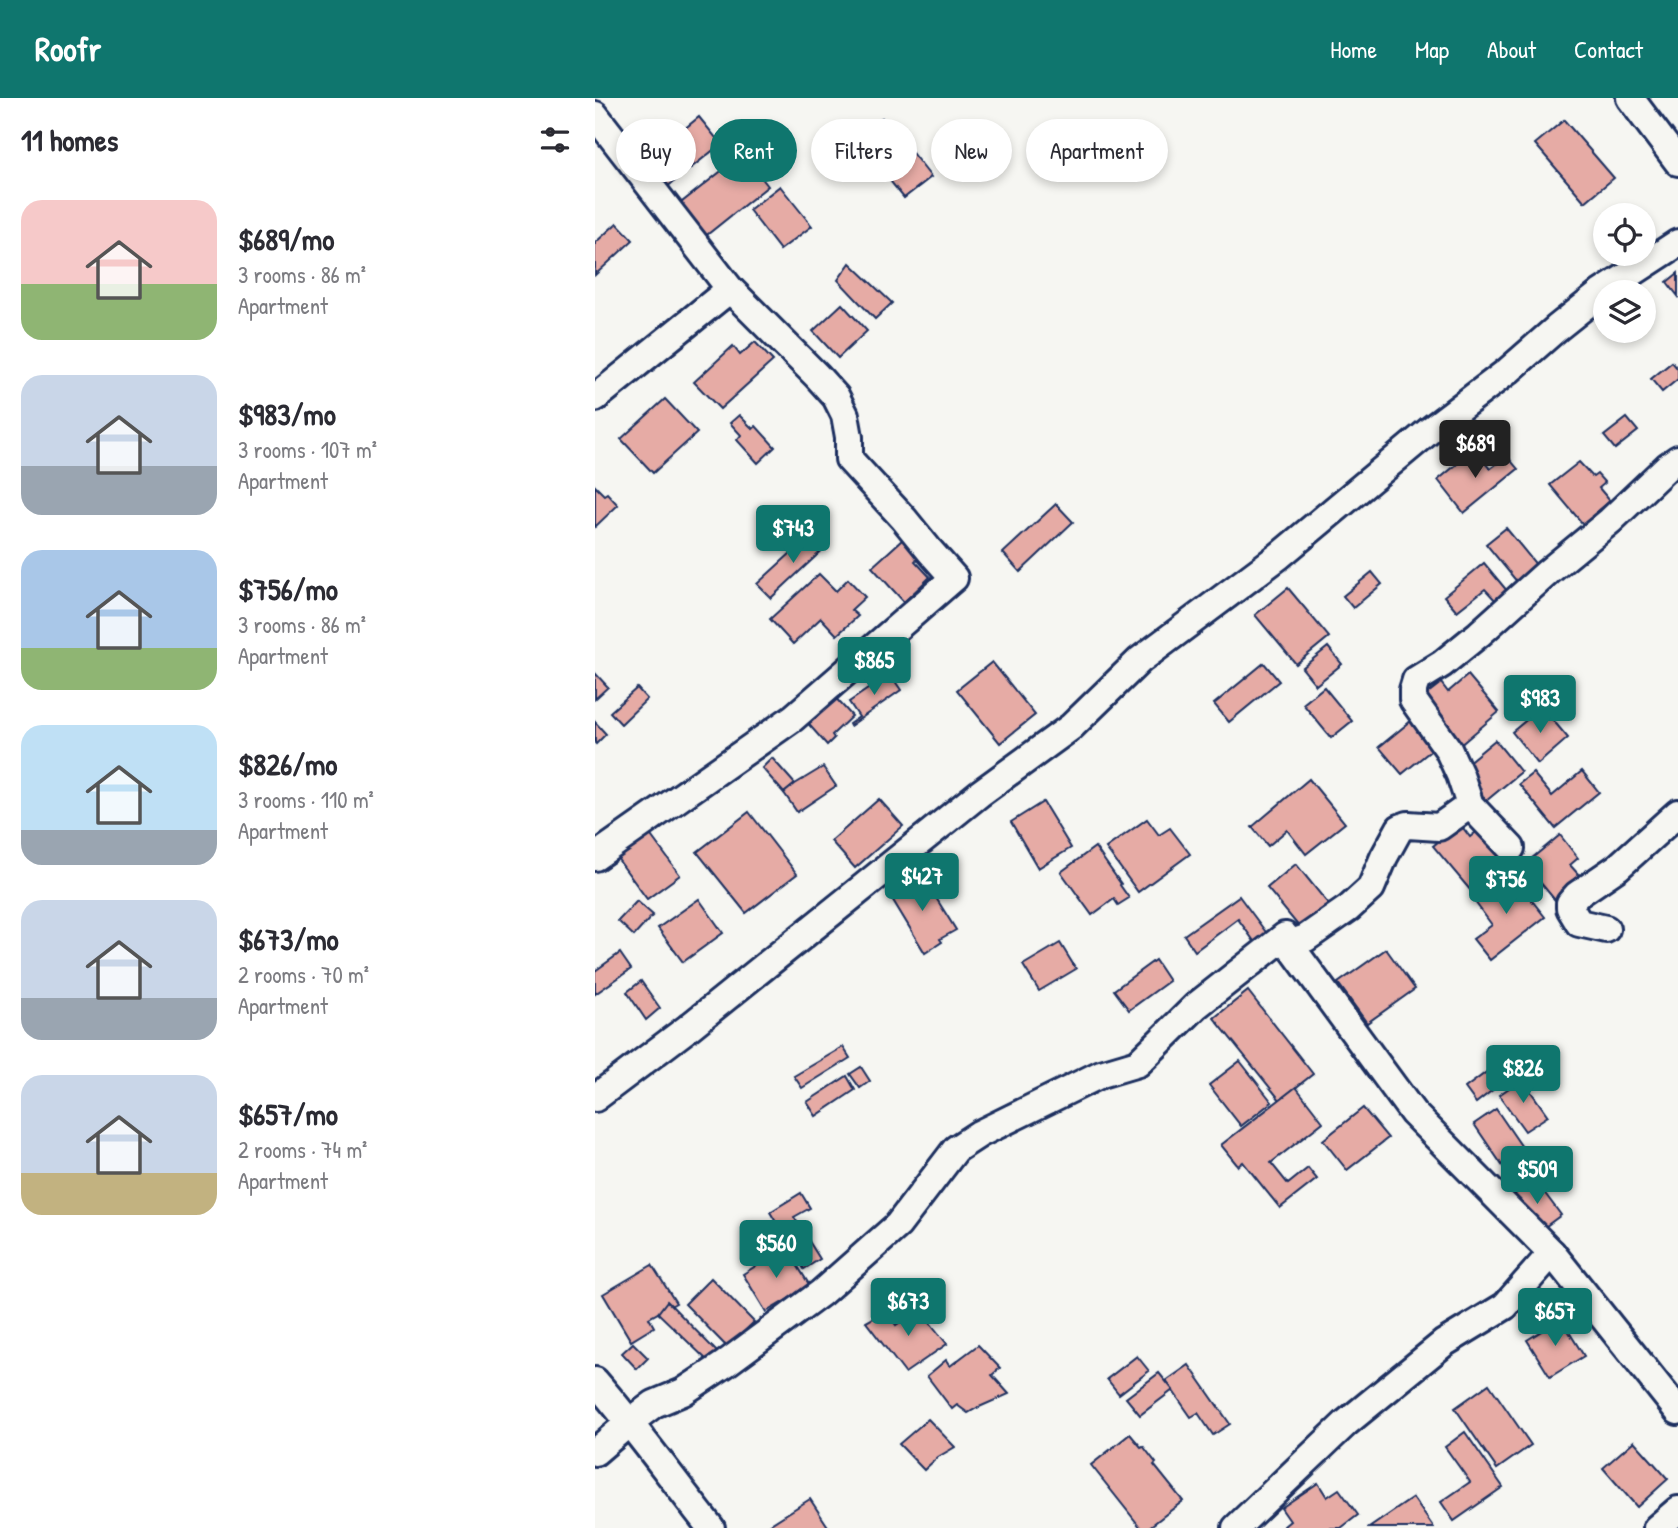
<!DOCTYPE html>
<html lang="en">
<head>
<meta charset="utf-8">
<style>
	body { margin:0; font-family:"Patrick Hand",sans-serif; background:#f7f7f7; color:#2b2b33; height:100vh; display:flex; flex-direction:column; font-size:26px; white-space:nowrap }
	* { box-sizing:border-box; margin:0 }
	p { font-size:23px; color:#7c7c81 }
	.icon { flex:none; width:38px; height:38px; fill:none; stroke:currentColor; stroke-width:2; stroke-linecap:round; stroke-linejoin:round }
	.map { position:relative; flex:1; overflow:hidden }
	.details { display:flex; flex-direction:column; background:#fff; width:595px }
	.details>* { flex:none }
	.banner { position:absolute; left:21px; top:21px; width:665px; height:63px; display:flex; gap:14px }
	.tools { position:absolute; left:998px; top:105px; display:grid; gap:14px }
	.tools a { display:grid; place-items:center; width:63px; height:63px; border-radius:50%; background:#fff; box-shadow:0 4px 10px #0003; font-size:35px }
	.price { position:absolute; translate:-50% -60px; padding:0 16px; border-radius:7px; background:#0f766e; color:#fff; font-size:23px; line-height:46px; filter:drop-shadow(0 2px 4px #0008) }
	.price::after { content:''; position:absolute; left:50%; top:42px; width:21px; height:16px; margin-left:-10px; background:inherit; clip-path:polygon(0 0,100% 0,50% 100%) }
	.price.on { background:#222; color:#fff }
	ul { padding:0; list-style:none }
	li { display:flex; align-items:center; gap:21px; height:175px; padding:0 21px }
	li span { display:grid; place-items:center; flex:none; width:196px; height:140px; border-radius:21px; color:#555 }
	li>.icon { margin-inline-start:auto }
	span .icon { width:84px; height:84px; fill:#fffc; stroke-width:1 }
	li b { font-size:30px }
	h2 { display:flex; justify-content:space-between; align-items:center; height:84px; padding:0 21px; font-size:30px }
	.tag { padding:0 24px; border-radius:32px; background:#fff; box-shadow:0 4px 10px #0003; font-size:24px; line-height:63px }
	.tag.on { background:#0f766e; color:#fff }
	header { display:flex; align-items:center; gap:42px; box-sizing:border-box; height:98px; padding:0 35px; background:#0f766e; color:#fff }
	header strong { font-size:33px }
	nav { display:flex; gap:38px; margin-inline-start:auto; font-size:24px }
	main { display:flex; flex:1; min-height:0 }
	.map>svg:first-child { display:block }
	.building { fill:#e6aba5; stroke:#1b2f5e; stroke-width:2 }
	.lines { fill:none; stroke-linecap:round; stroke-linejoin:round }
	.street-casing { stroke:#1b2f5e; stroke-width:32 }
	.street { stroke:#f6f6f2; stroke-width:26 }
</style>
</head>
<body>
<header>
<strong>Roofr</strong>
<nav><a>Home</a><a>Map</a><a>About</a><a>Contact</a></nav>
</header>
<main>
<section class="details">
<h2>11 homes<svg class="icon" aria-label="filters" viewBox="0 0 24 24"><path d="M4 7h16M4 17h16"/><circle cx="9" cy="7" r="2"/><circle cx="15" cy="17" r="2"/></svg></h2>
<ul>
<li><span style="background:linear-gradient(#f6c9c9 60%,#8fb573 0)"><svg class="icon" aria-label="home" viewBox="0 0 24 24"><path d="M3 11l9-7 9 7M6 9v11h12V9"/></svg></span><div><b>$689/mo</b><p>3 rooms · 86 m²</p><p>Apartment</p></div></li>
<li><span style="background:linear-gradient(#c9d6e8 65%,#9aa5b1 0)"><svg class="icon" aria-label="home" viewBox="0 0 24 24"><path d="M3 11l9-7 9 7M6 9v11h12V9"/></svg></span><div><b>$983/mo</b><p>3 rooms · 107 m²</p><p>Apartment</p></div></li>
<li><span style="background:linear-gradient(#a9c7e8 70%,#8fb573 0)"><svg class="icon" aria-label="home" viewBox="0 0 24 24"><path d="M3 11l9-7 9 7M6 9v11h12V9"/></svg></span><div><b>$756/mo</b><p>3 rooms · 86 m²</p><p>Apartment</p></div></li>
<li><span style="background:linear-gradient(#bfe0f5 75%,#9aa5b1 0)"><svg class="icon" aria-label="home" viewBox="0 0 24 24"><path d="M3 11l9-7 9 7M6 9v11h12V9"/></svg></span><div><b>$826/mo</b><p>3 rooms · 110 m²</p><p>Apartment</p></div></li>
<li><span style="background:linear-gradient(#c9d6e8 70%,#9aa5b1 0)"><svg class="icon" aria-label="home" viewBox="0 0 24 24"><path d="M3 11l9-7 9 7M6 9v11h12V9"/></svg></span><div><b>$673/mo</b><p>2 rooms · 70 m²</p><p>Apartment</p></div></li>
<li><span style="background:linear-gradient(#c9d6e8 70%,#c2b280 0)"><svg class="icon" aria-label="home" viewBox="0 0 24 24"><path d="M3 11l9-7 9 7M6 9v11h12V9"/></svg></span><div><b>$657/mo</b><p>2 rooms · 74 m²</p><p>Apartment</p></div></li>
</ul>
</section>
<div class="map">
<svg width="1083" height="1430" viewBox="0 0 1083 1430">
	<rect width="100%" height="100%" fill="#f6f6f2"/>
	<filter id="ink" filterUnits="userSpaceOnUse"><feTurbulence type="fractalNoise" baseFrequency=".0143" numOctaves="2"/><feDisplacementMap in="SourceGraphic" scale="14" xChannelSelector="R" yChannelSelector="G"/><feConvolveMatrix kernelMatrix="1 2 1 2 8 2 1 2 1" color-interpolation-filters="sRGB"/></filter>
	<g filter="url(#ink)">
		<g class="building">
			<path d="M104 19 126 46 72 89 61 75 99 45 88 32Z"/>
			<path d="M287 20 310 50 280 73 257 44Z"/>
			<path d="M969 22 1019 80 990 104 940 46Z"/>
			<path d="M314 51 336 79 309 100 287 73Z"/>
			<path d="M148 56 173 88 108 140 82 108Z"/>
			<path d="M185 88 217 128 185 152 154 112Z"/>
			<path d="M22 125 38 142 0 177V145Z"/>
			<path d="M255 165 297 205 280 221 243 182Z"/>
			<path d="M1083 175V198L1072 184Z"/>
			<path d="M247 206 272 233 243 260 218 233Z"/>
			<path d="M160 244 178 263 125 311 99 284 138 248 145 257Z"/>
			<path d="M1077 264 1083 271V281L1067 294 1056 281Z"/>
			<path d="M70 301 102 335 58 375 26 341Z"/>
			<path d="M144 317 158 331 161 328 180 349 163 365 142 342 146 337 135 325Z"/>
			<path d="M1032 320 1043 333 1020 351 1009 338Z"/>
			<path d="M879 352 895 371 912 358 923 371 869 415 843 382Z"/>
			<path d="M984 364 998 379 1002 376 1010 385 1004 390 1015 403 997 418 1001 423 992 431 955 387Z"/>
			<path d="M0 388 9 397 12 395 23 407 0 429Z"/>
			<path d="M461 406 478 424 425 474 408 455Z"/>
			<path d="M911 430 943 469 923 485 891 446Z"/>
			<path d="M220 433 233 447 176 500 162 486Z"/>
			<path d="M307 442 324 459 320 463 335 479 309 504 277 469Z"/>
			<path d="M889 465 913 494 902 504 890 491 862 513 849 498Z"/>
			<path d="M777 474 787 486 758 510 748 498Z"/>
			<path d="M224 476 241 493 253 481 270 499 256 512 263 518 242 537 226 520 198 546 175 521Z"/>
			<path d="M693 490 734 539 701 566 660 517Z"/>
			<path d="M733 549 747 566 721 587 707 570Z"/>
			<path d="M397 564 440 617 405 645 362 592Z"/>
			<path d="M669 565 684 583 634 624 619 606Z"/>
			<path d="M0 575 13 589 0 601Z"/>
			<path d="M295 576 306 592 255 628 254 626 264 619 254 604Z"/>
			<path d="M873 577 904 614 863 649 824 602 846 585 853 594Z"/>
			<path d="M729 589 757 623 736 640 708 606Z"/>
			<path d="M42 590 52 601 26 626 15 614Z"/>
			<path d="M237 596 257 618 237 637 239 640 232 647 209 621Z"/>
			<path d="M947 609 973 640 943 666 917 634Z"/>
			<path d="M816 623 839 650 807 676 784 649Z"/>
			<path d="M0 624 11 636 1 646 0 645Z"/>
			<path d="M900 642 926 674 891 703 865 671Z"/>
			<path d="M177 660 200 686 189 695 167 670Z"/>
			<path d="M228 669 241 688 202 714 189 695 200 686Z"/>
			<path d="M987 673 1004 694 960 730 924 686 938 675 957 698Z"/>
			<path d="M714 681 750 725 711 756 692 732 673 748 657 729Z"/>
			<path d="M284 701 308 728 260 770 236 743Z"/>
			<path d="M448 704 476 750 443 770 416 724Z"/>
			<path d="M154 714 202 776 151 815 102 754Z"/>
			<path d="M552 721 564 737 575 730 595 756 543 794 511 750Z"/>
			<path d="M865 726 875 739 887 729 908 754 895 765 901 772 876 793 838 748Z"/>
			<path d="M54 735 85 777 52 801 22 760Z"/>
			<path d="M965 737 983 760 975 767 984 777 966 792 972 799 964 807 930 766Z"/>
			<path d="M500 749 526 786 525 787 534 800 523 807 519 801 497 817 466 774Z"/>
			<path d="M701 766 739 813 710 836 672 790Z"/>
			<path d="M916 776 950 819 895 862 878 841 897 827 880 804Z"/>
			<path d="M328 779 361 832 345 841 347 844 330 855 293 794 312 782 314 787Z"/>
			<path d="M644 798 676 841 664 850 643 821 600 853 589 837Z"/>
			<path d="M104 801 128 835 88 864 63 830Z"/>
			<path d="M42 803 58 817 39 838 23 823Z"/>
			<path d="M465 845 481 871 444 893 428 867Z"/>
			<path d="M791 851 820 891 772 925 743 885Z"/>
			<path d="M25 855 36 871 0 896V873Z"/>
			<path d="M560 862 574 883 534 912 519 892Z"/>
			<path d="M46 883 65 910 51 922 32 894Z"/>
			<path d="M653 893 718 976 685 1002 619 920Z"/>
			<path d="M248 949 255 960 207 990 199 978Z"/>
			<path d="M645 963 677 1004 646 1028 614 987Z"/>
			<path d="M266 969 275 983 265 990 255 976Z"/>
			<path d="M893 973 904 987 881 1005 870 990Z"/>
			<path d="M252 978 260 992 221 1018 212 1004Z"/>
			<path d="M927 981 953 1018 930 1033 904 997Z"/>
			<path d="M701 989 728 1024 676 1065 693 1086 713 1070 722 1081 685 1110 648 1064 643 1068 626 1047Z"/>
			<path d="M768 1010 793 1040 752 1072 728 1042Z"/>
			<path d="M901 1011 931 1055 909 1070 879 1026Z"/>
			<path d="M940 1082 966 1117 943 1134 917 1098Z"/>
			<path d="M206 1095 215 1110 199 1119 225 1161 209 1171 175 1114Z"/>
			<path d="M191 1149 215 1188 171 1214 148 1176Z"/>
			<path d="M57 1167 81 1205 54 1220 59 1229 36 1243 8 1196Z"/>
			<path d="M116 1180 159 1224 140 1242 144 1246 136 1253 90 1206Z"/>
			<path d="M72 1203 124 1256 115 1265 63 1215Z"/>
			<path d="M324 1211 352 1246 310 1275 271 1224 291 1213 301 1227Z"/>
			<path d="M966 1221 989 1258 955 1279 932 1242Z"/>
			<path d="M38 1245 53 1260 42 1271 27 1255Z"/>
			<path d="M383 1247 405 1270 397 1277 414 1296 382 1310 373 1315 362 1307 357 1311 332 1278 351 1262 355 1268Z"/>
			<path d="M542 1258 554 1273 524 1296 512 1281Z"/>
			<path d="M594 1267 635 1326 618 1337 603 1315 596 1319 571 1283Z"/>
			<path d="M564 1275 578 1292 545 1317 531 1300Z"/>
			<path d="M894 1286 936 1347 902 1371 860 1310Z"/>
			<path d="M333 1321 360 1349 343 1359 329 1372 304 1346Z"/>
			<path d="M870 1334 908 1389 859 1423 846 1404 875 1384 850 1349Z"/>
			<path d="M535 1336 546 1349 548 1348 561 1365 559 1367 588 1403 553 1430H546L496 1367Z"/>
			<path d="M1039 1343 1073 1381 1042 1409 1008 1370Z"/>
			<path d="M723 1385 732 1399 744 1391 763 1417 746 1430H690L689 1428 695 1423 686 1410Z"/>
			<path d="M818 1400 839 1430H774Z"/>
			<path d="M215 1401 234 1430H172L171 1429Z"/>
		</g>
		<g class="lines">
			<defs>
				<g id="street">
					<path d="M1035 0 1083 64"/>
					<path d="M0 17 135 191 222 278 241 299 250 317 254 339V361L309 421 335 453 359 480 198 620 0 759"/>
					<path d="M0 300 135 191"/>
					<path d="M916 750 875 707 865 677 853 651 818 602V592L821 582 847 566 884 536 953 474 1015 423 1073 368 1083 361"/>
					<path d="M1011 831 984 825 975 810V805L982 797 1023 769 1083 715"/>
					<path d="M694 846 711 840 754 810 776 790 789 759 805 730 813 727 844 729 875 707"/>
					<path d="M0 1000 93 930 384 696 476 629 545 562 684 458 834 333 913 273 962 230 1006 195 1083 145"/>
					<path d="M0 1283C41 1330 77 1381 116 1430"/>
					<path d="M0 1354 35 1324 59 1306 88 1294 130 1266 226 1195 303 1127 361 1051 384 1036 506 976 543 965 601 908 690 838 694 846 818 1015 957 1155 1083 1313"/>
					<path d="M641 1430 751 1325 849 1245 910 1208 957 1155"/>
					<path d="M1062 1430 1083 1412"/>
				</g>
			</defs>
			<use href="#street" class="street-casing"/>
			<use href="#street" class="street"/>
		</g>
	</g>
</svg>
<div class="tools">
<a><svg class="icon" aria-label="locate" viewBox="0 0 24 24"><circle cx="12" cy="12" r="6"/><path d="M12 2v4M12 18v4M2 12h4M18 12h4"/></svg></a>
<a><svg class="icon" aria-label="layers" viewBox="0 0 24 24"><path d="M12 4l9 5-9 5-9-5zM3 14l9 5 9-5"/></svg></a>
</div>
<b class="price on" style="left:880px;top:382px">$689</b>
<b class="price" style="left:198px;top:467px">$743</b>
<b class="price" style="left:279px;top:599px">$865</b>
<b class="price" style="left:945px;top:637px">$983</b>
<b class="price" style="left:327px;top:815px">$427</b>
<b class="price" style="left:911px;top:818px">$756</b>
<b class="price" style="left:928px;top:1007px">$826</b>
<b class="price" style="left:942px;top:1108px">$509</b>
<b class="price" style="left:181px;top:1182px">$560</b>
<b class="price" style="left:313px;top:1240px">$673</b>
<b class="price" style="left:960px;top:1250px">$657</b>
<div class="banner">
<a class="tag">Buy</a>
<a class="tag on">Rent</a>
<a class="tag">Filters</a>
<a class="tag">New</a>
<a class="tag">Apartment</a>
</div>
</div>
</main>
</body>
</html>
